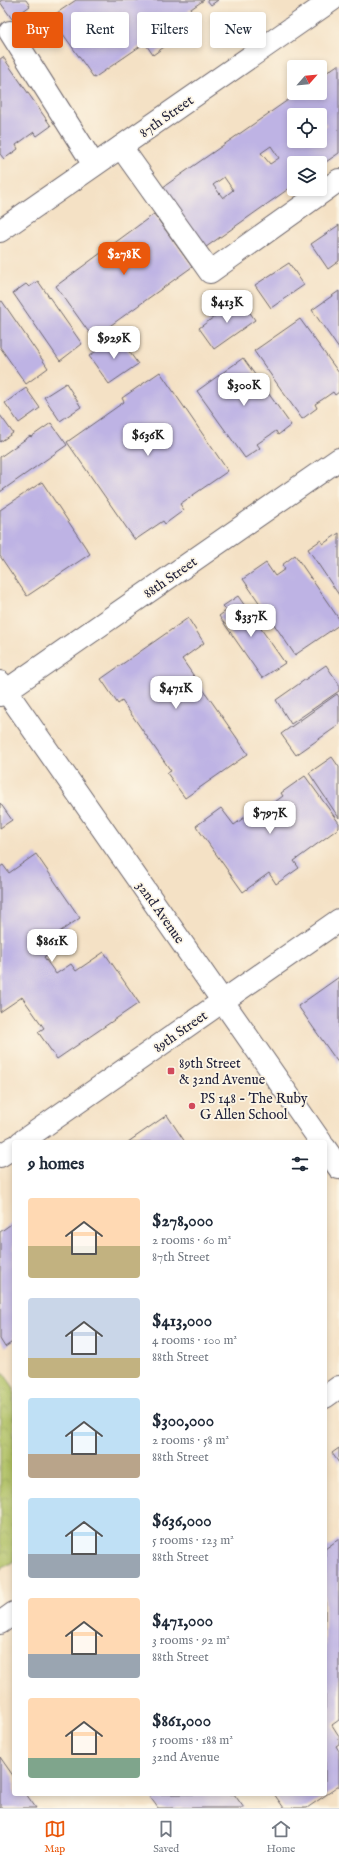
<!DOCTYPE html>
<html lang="en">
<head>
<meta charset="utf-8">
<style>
	body { margin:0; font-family:"IM FELL English",serif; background:#f6f6f7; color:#1f2937; height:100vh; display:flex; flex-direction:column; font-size:15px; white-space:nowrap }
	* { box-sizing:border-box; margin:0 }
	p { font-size:13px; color:#747a83 }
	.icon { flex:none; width:22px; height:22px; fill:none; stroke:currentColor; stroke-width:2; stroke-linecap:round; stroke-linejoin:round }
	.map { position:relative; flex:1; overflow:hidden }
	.drawer { position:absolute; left:12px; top:1140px; width:315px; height:656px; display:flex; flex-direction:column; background:#fff; border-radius:4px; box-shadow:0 2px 6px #0003 }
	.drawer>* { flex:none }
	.top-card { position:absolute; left:12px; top:12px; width:315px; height:36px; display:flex; gap:8px }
	.needle { width:26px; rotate:63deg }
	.tools { position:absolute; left:287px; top:60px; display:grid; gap:8px }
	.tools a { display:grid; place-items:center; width:40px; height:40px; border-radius:4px; background:#fff; box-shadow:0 2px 6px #0003; font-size:20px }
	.price { position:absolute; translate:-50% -34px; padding:0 9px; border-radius:8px; background:#fff; color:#222; font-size:13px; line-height:26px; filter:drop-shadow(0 1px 2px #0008) }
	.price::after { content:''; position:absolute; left:50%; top:24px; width:12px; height:9px; margin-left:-6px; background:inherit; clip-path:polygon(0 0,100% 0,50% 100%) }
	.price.active { background:#ea580c; color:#fff }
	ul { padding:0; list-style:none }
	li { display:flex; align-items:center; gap:12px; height:100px; padding:0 16px }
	li span { display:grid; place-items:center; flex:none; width:112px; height:80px; border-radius:4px; color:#555 }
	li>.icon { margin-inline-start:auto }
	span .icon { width:48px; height:48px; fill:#fffc; stroke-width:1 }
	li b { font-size:17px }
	h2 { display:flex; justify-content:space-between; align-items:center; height:48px; padding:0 16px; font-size:17px }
	.pill { padding:0 14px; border-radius:4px; background:#fff; box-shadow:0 2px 6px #0003; font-size:14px; line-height:36px }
	.pill.active { background:#ea580c; color:#fff }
	.tabs { display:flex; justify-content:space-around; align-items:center; height:56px; border-top:1px solid #e0e1e3; background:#fff; font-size:11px; color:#747a83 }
	.tabs a { display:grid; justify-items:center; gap:2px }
	.tabs .active { color:#ea580c }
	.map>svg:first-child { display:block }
	.park { fill:url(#park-crowns); stroke:#68704e }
	.building { fill:#beb3e4; fill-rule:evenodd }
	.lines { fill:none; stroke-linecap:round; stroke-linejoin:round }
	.minor-casing { stroke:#6c656b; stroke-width:24 }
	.minor { stroke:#fff; stroke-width:22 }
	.poi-dot { fill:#d1495b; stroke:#fcf5e5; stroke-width:1.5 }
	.labels { text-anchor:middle; stroke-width:3.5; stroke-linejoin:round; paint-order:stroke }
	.street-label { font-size:14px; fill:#22223b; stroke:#fcf5e5 }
	.poi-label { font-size:14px; fill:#22223b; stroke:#fcf5e5; text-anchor:start }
</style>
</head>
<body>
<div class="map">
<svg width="339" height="1808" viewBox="0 0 339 1808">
	<defs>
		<pattern id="park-crowns" width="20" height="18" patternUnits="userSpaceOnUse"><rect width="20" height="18" fill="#aebf62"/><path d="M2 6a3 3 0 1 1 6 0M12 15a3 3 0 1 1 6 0" fill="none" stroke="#95a456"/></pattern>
	</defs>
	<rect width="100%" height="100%" fill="#fcf5e5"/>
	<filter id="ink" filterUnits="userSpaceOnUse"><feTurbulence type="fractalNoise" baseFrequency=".025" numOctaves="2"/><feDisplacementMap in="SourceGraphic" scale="8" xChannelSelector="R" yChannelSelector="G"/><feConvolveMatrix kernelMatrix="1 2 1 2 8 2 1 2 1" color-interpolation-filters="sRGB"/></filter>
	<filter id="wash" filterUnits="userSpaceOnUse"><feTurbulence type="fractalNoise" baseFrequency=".012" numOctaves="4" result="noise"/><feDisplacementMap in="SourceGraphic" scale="16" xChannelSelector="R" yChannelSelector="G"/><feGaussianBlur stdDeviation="0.9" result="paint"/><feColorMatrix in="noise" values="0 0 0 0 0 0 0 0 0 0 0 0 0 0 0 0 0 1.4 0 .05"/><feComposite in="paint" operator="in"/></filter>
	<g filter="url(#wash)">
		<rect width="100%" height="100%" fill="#f4e1c5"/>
		<path class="park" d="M0 1368 14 1388V1561L0 1570Z"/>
		<g id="blocks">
			<g class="building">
				<path d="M1 0H26L30 6 12 19 0 2Z"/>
				<path d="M76 0H204L188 11 192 18 166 36 171 42 153 55 145 43 94 78 51 17Z"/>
				<path d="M207 0H218L211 5Z"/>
				<path d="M3 57 51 126 37 136 34 132 16 145 18 149 4 159 0 154V59Z"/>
				<path d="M339 64V153L320 166V163H294V185L199 252 156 192 298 93H320V77ZM318 113 327 126 320 130V141H294V115H314ZM271 146 279 158 270 164 261 153ZM224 177 233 190 223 198 213 185Z"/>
				<path d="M154 214 192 267 93 338 56 286Z"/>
				<path d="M339 225V261L328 269 311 244Z"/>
				<path d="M289 263 304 285 271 308 255 285Z"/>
				<path d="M38 281 82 344 60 361 13 293 26 284 29 287Z"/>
				<path d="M339 291V349L312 310Z"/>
				<path d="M240 298 255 320 214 349 199 328Z"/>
				<path d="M2 301 48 368 26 384 0 347V302Z"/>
				<path d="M300 319 339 373V392L335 395 333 392 323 399 315 404 317 408 302 419 254 351Z"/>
				<path d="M118 336 138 364 109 384 89 356Z"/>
				<path d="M243 358 291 425 278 435 276 431 257 444 260 448 245 458 197 391Z"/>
				<path d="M160 372 228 471 180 504 184 510 165 524 163 521 135 540 67 442 124 402 122 398Z"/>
				<path d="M66 383 81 407 60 421 44 397Z"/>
				<path d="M26 388 40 408 19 423 5 403Z"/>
				<path d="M0 415 13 433 0 442Z"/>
				<path d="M51 423 67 445 0 492V457L30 436 31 437Z"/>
				<path d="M42 482 90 554 27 596 0 556V510Z"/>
				<path d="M339 533V595L308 549 321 540 323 544Z"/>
				<path d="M295 555 339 619V625L295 655 243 579 266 563 275 576 285 569 282 565Z"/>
				<path d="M238 596 285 663 262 678 219 616 227 610 223 606Z"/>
				<path d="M188 618 204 643 182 659 248 754 185 798 167 773 171 771 122 701 118 704 101 679Z"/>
				<path d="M326 665 339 684V691L291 724 276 700Z"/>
				<path d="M337 694 339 697V725L296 755 281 734Z"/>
				<path d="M332 757 339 767V818L309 773Z"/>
				<path d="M305 776 339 823V828L294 861 299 868 276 884 269 873 243 892 196 826 221 808 234 825 256 809 260 813 283 796 281 793Z"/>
				<path d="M0 803 12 820 0 828Z"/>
				<path d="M36 854 80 918 52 937 59 946 44 957 56 974 71 964 76 971 104 952 139 1003 57 1059 38 1032 44 1028 22 997 0 1012V867L3 865 9 873Z"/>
				<path d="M339 977V1064L298 1006Z"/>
				<path d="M167 1115 185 1142H128Z"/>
				<path d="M14 1222V1341L5 1347 0 1339V1232Z"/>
				<path d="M339 1448V1463L332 1453Z"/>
				<path d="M339 1539V1720L332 1725 339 1736V1744L336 1746 339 1751V1786L307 1808H284L274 1794H325V1549Z"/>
				<path d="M0 1757 14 1777V1794H26L36 1808H0Z"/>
				<path d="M148 1794H234L244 1808H158Z"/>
			</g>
		</g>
	</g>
	<g filter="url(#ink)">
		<use href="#blocks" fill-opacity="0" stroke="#6c656b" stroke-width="1"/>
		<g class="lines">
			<defs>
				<g id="minor">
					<path d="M10 32 94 165"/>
					<path d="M121 147 210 272 339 180"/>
					<path d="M0 231 332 0"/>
					<path d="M0 682 321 1142"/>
					<path d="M0 695 339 459"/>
					<path d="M21 1142 339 920"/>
					<path d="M325 1148 339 1168"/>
					<path d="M0 1156 14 1147"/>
					<path d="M325 1397 339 1387"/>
					<path d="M0 1623 14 1613"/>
				</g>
			</defs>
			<use href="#minor" class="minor-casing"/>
			<use href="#minor" class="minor"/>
		</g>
	</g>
	<g class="poi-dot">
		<rect x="167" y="1067" width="8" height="8" rx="2"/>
		<circle cx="192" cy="1106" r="4"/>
	</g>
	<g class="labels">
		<g class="street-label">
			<text transform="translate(166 116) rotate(-35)" y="5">87th Street</text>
			<text transform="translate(170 577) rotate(-35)" y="5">88th Street</text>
			<text transform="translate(161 912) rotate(55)" y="5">32nd Avenue</text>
			<text transform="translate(180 1031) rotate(-35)" y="5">89th Street</text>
		</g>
		<g class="poi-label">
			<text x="179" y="1068">89th Street<tspan x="179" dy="16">&amp; 32nd Avenue</tspan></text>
			<text x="200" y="1103">PS 148 - The Ruby<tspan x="200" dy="16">G Allen School</tspan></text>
		</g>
	</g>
</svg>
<div class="tools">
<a><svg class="needle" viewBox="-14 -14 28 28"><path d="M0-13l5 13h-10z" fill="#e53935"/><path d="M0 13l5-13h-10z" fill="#747a83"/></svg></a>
<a><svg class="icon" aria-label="locate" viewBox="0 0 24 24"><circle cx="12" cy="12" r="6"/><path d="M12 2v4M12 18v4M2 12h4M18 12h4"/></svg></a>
<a><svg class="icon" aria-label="layers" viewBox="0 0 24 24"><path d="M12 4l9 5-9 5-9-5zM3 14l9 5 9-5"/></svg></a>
</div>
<b class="price active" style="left:124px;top:276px">$278K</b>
<b class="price" style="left:227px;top:324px">$413K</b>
<b class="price" style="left:114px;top:360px">$929K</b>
<b class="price" style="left:244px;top:407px">$300K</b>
<b class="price" style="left:148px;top:457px">$636K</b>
<b class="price" style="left:251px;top:638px">$337K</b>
<b class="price" style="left:176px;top:710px">$471K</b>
<b class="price" style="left:270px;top:835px">$797K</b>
<b class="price" style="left:52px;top:963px">$861K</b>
<div class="top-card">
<a class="pill active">Buy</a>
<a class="pill">Rent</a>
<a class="pill">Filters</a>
<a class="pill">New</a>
</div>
<section class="drawer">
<h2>9 homes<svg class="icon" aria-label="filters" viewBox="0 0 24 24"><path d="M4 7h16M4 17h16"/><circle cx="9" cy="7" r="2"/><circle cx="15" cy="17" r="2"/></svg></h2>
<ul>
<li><span style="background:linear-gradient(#ffd9b3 60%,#c2b280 0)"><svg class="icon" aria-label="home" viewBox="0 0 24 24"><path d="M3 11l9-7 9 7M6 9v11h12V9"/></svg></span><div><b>$278,000</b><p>2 rooms · 60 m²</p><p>87th Street</p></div></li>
<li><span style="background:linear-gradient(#c9d6e8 75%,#c2b280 0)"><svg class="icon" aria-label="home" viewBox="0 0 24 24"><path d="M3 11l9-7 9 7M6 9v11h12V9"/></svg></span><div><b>$413,000</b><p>4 rooms · 100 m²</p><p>88th Street</p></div></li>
<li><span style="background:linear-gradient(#bfe0f5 70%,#b9a48a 0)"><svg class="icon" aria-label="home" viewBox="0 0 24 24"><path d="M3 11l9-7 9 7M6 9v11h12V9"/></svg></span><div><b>$300,000</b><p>2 rooms · 58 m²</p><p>88th Street</p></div></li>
<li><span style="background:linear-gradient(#bfe0f5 70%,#9aa5b1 0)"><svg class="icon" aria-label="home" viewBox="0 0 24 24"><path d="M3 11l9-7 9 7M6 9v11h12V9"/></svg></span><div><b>$636,000</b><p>5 rooms · 123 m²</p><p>88th Street</p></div></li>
<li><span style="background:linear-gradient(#ffd9b3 70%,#9aa5b1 0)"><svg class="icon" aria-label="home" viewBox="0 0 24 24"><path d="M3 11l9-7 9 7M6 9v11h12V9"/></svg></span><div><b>$471,000</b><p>3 rooms · 92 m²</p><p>88th Street</p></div></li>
<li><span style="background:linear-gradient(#ffd9b3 75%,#7fa58c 0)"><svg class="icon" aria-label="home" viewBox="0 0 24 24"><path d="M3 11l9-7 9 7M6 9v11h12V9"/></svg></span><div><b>$861,000</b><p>5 rooms · 188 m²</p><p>32nd Avenue</p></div></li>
</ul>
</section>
</div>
<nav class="tabs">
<a class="active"><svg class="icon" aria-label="map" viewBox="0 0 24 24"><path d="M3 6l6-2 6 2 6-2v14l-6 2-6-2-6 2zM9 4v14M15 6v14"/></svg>Map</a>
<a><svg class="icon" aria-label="saved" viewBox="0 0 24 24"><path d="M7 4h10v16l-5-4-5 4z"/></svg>Saved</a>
<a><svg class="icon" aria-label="home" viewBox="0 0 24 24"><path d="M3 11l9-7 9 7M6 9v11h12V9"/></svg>Home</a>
</nav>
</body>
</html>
